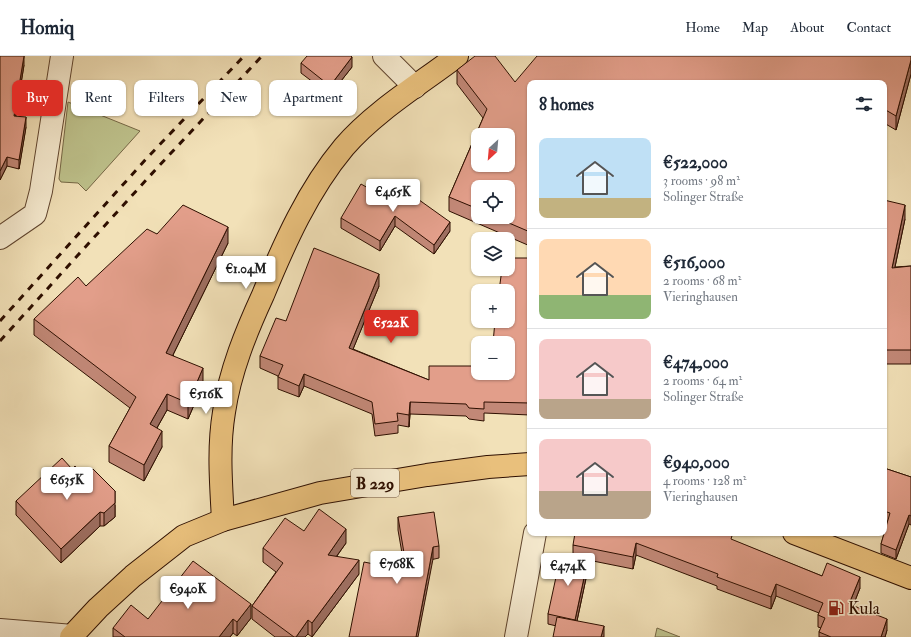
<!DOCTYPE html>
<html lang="en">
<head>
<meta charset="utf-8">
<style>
	body { margin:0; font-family:"IM FELL Double Pica",serif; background:#f6f6f7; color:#1f2937; height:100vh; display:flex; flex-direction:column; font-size:15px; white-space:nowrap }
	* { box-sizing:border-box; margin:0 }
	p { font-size:13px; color:#747a83 }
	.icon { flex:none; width:22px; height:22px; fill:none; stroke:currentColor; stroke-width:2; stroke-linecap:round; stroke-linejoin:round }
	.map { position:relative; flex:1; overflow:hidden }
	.panel { position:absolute; left:527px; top:24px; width:360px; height:456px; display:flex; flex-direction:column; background:#fff; border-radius:8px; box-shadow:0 1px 3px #0004 }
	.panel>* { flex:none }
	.hud { position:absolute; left:12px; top:24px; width:380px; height:36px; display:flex; gap:8px }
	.needle { width:26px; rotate:206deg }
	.buttons { position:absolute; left:471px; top:72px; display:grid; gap:8px }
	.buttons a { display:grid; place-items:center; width:44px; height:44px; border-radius:8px; background:#fff; box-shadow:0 1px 3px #0004; font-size:20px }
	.price { position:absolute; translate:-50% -34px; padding:0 9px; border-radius:4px; background:#fff; color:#222; font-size:13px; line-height:26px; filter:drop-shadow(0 1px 2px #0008) }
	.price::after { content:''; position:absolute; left:50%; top:24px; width:12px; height:9px; margin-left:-6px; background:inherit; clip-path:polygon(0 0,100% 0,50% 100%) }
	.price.active { background:#d93025; color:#fff }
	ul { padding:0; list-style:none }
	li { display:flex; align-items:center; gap:12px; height:100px; padding:0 12px }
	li+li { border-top:1px solid #e0e1e3 }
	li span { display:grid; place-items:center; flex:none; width:112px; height:80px; border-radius:8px; color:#555 }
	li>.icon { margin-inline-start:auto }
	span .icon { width:48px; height:48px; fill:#fffc; stroke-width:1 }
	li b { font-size:17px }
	h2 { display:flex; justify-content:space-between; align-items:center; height:48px; padding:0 12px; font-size:17px }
	.pill { padding:0 14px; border-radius:8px; background:#fff; box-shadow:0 1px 3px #0004; font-size:14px; line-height:36px }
	.pill.active { background:#d93025; color:#fff }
	header { display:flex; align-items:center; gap:24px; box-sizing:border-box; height:56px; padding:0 20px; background:#fff; border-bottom:1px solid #e0e1e3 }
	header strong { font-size:19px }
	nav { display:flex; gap:22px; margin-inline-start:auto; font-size:14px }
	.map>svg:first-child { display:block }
	.green { fill:#bec28c; stroke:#766846 }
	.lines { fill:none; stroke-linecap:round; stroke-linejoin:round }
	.minor-casing { stroke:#5f442e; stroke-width:24 }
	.major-casing { stroke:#2e0f00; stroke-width:24 }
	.minor { stroke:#f7ecd1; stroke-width:22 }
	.major { stroke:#e9c07c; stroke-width:22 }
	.rail { stroke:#2e0f00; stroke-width:3; stroke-dasharray:7 7; stroke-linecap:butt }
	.wall { fill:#c28877; stroke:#2e0f00; fill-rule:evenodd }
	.shaded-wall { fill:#9e6f61; stroke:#2e0f00 }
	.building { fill:#e29e8a; stroke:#2e0f00; fill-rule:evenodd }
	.labels { text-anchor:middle; stroke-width:3; stroke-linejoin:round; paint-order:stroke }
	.shield { fill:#f7ecd1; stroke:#6a513f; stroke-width:1 }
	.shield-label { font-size:16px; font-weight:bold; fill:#2e0f00 }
	.poi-label { font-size:17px; fill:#2e0f00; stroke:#f7ecd1; text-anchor:start }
</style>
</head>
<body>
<header>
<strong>Homiq</strong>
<nav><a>Home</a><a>Map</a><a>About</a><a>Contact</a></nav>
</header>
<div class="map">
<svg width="911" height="581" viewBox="0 0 911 581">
	<rect width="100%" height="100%" fill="#f2e1b8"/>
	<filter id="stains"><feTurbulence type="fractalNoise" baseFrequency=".005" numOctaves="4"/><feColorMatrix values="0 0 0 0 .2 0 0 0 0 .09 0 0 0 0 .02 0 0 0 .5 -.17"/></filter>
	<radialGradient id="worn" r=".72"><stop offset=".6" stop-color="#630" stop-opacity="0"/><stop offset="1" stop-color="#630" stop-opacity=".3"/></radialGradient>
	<g class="green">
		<path d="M68 46 140 75 86 135 78 127 61 126 59 123Z"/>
		<path d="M657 572 680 581H655Z"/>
	</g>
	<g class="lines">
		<defs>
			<g id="minor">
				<path d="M384 0 415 31"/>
				<path d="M0 182 35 158 41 135 62 0"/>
				<path d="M0 574 73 580"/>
				<path d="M516 581 535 477"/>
			</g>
			<g id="major">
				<path d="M223 464C221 427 218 392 224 356 230 315 246 276 263 239 284 188 308 134 344 91 374 56 420 28 457 0"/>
				<path d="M794 477 911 522"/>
				<path d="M71 581 98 552 133 520 184 480 223 464 320 437 427 419 488 411 530 408"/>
			</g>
		</defs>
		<use href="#minor" class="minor-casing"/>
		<use href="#major" class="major-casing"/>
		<use href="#minor" class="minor"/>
		<use href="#major" class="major"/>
		<g class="rail">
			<path d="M0 265 147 102 244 0"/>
			<path d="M0 285 157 112 262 0"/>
		</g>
	</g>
	<g class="wall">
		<path d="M0 0 24 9 16 60 26 71 19 113 7 110 0 124Z"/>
		<path d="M911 0V18L896 74 884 67V27H530V190L449 155V141L483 62 457 28V14L515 26ZM478 131 508 161H478Z"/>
		<path d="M301 7 352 11 330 39 301 17Z"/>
		<path d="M384 141 450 175 434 198 395 170 380 195 341 172V162Z"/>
		<path d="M884 144 905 163 895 211 911 210V308H884Z"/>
		<path d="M157 178 228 187 173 299 203 328 188 363 167 354 157 372 162 391 144 425 109 406V390L130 352 34 279V263L86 230Z"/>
		<path d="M530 202V359L484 357V365L469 363 466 360 410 358 409 371 398 369V377L375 380 372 358 304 330 299 341 278 333V320L260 312V300L286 265 379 230 353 293 429 324 508 317Z"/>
		<path d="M884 412 911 421V469L909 468 896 503 881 497V488L888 465 884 464Z"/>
		<path d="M72 413 85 421 115 449V461L104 470H100L61 507 16 459V445Z"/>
		<path d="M398 461 439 490V502L394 512 403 503 398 474Z"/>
		<path d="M304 475 346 487 337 500 359 518 312 581 308 578 305 581H275L252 563V550L276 516 263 506V492Z"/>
		<path d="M732 484 822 520 860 532 853 550 887 574 885 581H819V576L821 572 818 571V559L819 557 776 540 771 553 717 533V530L636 499 633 513 578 502 588 513 577 565 604 581 548 568V558L573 500V489Z"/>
		<path d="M251 562 237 580 233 577 230 581H113V572L148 563Z"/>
	</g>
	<g class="shaded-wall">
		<path d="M24 0V9L14 69V60Z"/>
		<path d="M352 1V11L330 39V30Z"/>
		<path d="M911 4V18L896 74V60Z"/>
		<path d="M26 61V71L19 113V104Z"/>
		<path d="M7 101V110L0 124V115Z"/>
		<path d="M905 149V163L892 225V212Z"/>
		<path d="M395 160V170L380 195V185Z"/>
		<path d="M450 166V175L434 198V189Z"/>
		<path d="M228 171V187L166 313V297Z"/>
		<path d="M379 218V230L349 303V292Z"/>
		<path d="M203 312V328L188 363V347Z"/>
		<path d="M304 318V330L299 341V330Z"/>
		<path d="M167 338V354L150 384V368Z"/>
		<path d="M410 346V358L409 371V359Z"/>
		<path d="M162 375V391L144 425V409Z"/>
		<path d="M115 435V461L104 470V457Z"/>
		<path d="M100 456V470L61 507V493Z"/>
		<path d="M909 459V468L896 503V494Z"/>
		<path d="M346 473V487L328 512V499Z"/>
		<path d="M636 487V499L633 513V501Z"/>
		<path d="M433 491V503L418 581H416Z"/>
		<path d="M588 503V513L575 574V564Z"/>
		<path d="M359 504V518L312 581V567Z"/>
		<path d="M860 521V532L849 560V548Z"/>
		<path d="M776 528V540L771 553V541Z"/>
		<path d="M251 548V562L237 580V566Z"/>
		<path d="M233 563V577L230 581H219Z"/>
		<path d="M887 563V574L885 581H881Z"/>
		<path d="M308 564V578L305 581H296Z"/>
		<path d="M604 570V581H601Z"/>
	</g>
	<g class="building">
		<path d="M0 0H24L14 60 26 61 19 104 7 101 0 115Z"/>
		<path d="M307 0H351L352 1 330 30 301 7Z"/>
		<path d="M475 0H495L515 26 537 0H911V4L896 60 884 53V27H530V176L495 161H508V131H478V153L449 141 487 53 457 14ZM478 79H508V109H478Z"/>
		<path d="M394 126 450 166 434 189 395 160 380 185 341 162 361 128 384 141Z"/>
		<path d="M884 144 905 149 892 212 911 210V294H884Z"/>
		<path d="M183 149 228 171 166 297 203 312 188 347 167 338 150 368 162 375 144 409 109 390 136 341 34 263 78 221 86 230 147 173 157 178Z"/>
		<path d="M314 192 379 218 349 292 429 324V310H478V317H508V287H493L495 265H508V235H499L502 213H508V202H530V347L484 346V353L469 352 466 348 410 346 409 359 397 357 398 365 375 368 372 346 304 318 299 330 278 321 283 309 260 300 276 262 286 265Z"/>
		<path d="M62 402 72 413 75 410 85 421 93 413 115 435V447L104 457 100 456 61 493 16 445Z"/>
		<path d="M884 412 911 421V460L909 459 896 494 881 488 890 457 884 455Z"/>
		<path d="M319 453 346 473 328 499 359 504 312 567 308 564 296 581H294L252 550 283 507 263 492 285 462 304 475Z"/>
		<path d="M434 456 439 490 433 491 416 581H349L364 506 394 512 396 502 405 503 398 461Z"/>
		<path d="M575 477H723L732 480 731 483 822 520 827 507 860 521 849 548 887 563 881 581H831L819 576 825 562 818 559 823 547 776 528 771 541 717 521 718 518 636 487 633 501 573 489Z"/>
		<path d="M561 498 588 503 575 564 548 558Z"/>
		<path d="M193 505 251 548 237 566 233 563 219 581H125L113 572 131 549 148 563Z"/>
		<path d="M557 561 604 570 601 581H553Z"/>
	</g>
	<defs>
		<symbol id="fuel-bare" viewBox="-9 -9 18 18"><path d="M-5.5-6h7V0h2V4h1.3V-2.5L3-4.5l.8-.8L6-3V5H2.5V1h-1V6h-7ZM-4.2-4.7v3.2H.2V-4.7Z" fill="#8f2418" stroke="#f7ecd1" stroke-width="2.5" paint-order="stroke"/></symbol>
	</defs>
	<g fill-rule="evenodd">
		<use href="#fuel-bare" x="825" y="541" width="22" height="22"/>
	</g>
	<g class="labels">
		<rect class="shield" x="351" y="413" width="48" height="28" rx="3"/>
		<g class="shield-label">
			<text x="375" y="433">B 229</text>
		</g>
		<g class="poi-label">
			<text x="848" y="558">Kula</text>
		</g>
	</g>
	<rect width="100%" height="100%" filter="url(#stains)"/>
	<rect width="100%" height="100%" fill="url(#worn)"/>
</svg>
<div class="buttons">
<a><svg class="needle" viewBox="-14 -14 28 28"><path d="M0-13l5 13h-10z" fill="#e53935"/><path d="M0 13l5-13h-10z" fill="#747a83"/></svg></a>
<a><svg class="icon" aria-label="locate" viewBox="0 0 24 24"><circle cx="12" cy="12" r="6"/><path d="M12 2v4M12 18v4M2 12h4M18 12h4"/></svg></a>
<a><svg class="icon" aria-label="layers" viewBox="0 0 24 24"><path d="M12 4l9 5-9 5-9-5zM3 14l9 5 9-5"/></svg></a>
<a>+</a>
<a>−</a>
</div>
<b class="price" style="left:393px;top:157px">€465K</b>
<b class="price" style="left:246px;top:234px">€1.04M</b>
<b class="price active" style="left:391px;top:288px">€522K</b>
<b class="price" style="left:206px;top:359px">€516K</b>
<b class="price" style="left:67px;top:445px">€635K</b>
<b class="price" style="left:397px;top:529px">€768K</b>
<b class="price" style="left:568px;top:531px">€474K</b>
<b class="price" style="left:188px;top:554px">€940K</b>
<div class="hud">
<a class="pill active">Buy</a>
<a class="pill">Rent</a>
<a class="pill">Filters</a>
<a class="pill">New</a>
<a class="pill">Apartment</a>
</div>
<section class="panel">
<h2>8 homes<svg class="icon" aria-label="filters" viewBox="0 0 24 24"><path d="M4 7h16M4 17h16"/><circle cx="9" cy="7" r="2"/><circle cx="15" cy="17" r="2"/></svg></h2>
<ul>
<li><span style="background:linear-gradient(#bfe0f5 75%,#c2b280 0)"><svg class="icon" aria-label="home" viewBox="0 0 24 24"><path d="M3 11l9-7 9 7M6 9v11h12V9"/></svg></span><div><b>€522,000</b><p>3 rooms · 98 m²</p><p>Solinger Straße</p></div></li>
<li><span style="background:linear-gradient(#ffd9b3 70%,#8fb573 0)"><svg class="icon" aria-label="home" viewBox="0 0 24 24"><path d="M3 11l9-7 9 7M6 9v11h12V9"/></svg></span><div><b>€516,000</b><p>2 rooms · 68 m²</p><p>Vieringhausen</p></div></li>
<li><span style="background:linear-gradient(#f6c9c9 75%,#b9a48a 0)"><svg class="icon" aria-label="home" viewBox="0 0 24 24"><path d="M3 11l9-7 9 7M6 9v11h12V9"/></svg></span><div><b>€474,000</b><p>2 rooms · 64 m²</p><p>Solinger Straße</p></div></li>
<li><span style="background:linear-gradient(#f6c9c9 65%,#b9a48a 0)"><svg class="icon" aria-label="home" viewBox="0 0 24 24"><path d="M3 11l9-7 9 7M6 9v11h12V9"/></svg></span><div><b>€940,000</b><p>4 rooms · 128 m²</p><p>Vieringhausen</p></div></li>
</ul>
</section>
</div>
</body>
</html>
